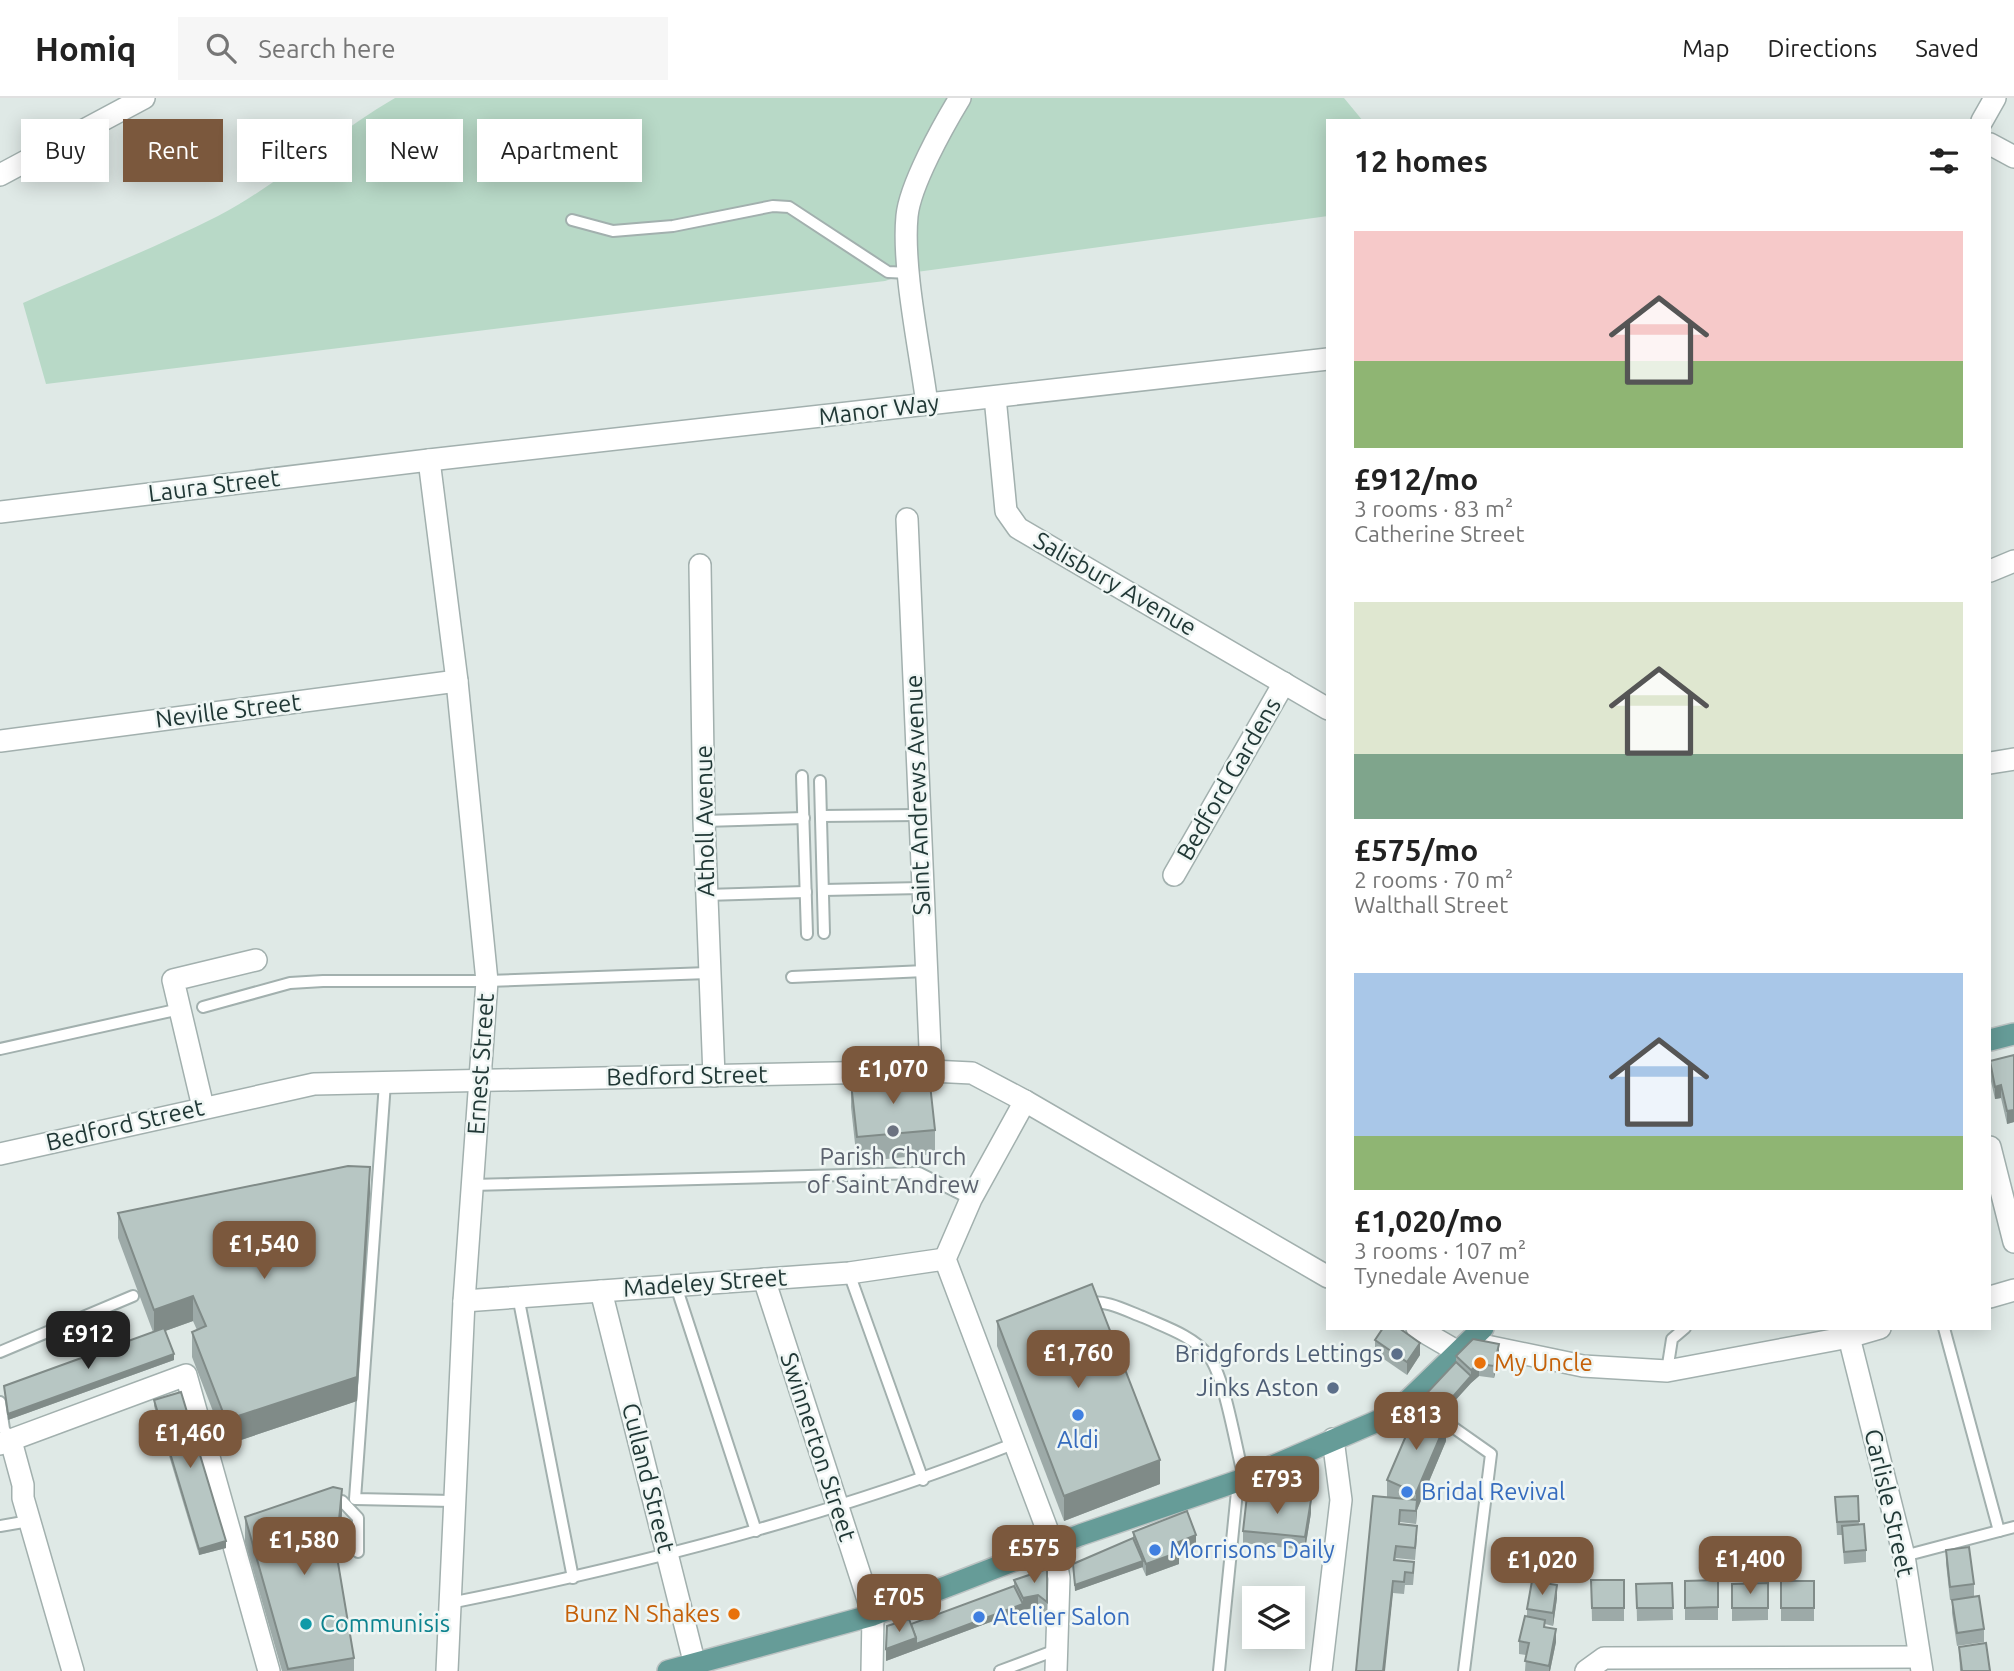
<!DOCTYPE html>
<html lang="en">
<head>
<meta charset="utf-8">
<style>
	body { margin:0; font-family:Ubuntu,sans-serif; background:#f6f6f6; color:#222; height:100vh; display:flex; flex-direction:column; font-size:26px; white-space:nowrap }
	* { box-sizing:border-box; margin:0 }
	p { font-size:23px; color:#767676 }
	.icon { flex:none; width:38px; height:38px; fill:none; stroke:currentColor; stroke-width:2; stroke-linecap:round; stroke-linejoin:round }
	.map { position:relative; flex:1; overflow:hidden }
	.drawer { position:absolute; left:1326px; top:21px; width:665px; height:1211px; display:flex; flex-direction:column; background:#fff; border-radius:0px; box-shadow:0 4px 18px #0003 }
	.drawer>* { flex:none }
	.hud { position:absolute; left:21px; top:21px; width:665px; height:63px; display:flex; gap:14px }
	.tools { position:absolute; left:1242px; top:1488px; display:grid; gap:14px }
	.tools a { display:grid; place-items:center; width:63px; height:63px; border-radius:0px; background:#fff; box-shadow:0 4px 18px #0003; font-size:35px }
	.price { position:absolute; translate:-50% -60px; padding:0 16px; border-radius:14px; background:#7b583d; color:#fff; font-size:23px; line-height:46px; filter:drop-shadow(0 2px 4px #0008) }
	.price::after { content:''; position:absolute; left:50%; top:42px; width:21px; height:16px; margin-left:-10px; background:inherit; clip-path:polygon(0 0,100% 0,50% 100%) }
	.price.current { background:#222; color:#fff }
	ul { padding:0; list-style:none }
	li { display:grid; align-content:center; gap:14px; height:371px; padding:0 28px }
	li span { display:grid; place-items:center; height:217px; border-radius:0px; color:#555 }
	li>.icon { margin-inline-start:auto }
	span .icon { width:126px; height:126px; fill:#fffc; stroke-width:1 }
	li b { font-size:30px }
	h2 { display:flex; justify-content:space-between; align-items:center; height:84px; padding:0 28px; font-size:30px }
	.tag { padding:0 24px; border-radius:0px; background:#fff; box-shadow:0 4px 18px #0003; font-size:24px; line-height:63px }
	.tag.current { background:#7b583d; color:#fff }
	header { display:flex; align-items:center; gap:42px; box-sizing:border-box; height:98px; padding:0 35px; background:#fff; border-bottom:2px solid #e0e0e0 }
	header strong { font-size:33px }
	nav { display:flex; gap:38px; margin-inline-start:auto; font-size:24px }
	.search { width:490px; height:63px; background:#f6f6f6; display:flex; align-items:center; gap:18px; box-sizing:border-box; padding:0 24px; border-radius:0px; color:#767676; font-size:26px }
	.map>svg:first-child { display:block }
	.green { fill:#b8d9c7 }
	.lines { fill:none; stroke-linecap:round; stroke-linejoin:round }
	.lane-casing { stroke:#a2b0ae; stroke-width:14 }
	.street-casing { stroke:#a2b0ae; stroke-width:24 }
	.primary-casing { stroke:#bcc3c3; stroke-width:24 }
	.lane { stroke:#fff; stroke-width:10 }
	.street { stroke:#fff; stroke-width:21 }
	.primary { stroke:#669c98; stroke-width:21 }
	.wall { fill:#9daaa8 }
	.shaded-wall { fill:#808b88 }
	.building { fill:#b7c6c3; stroke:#808b88; stroke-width:2 }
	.worship-dot { fill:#6b7280; stroke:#eff6f4; stroke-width:2.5 }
	.service-dot { fill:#5c6f8a; stroke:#eff6f4; stroke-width:2.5 }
	.food-dot { fill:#e8710a; stroke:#eff6f4; stroke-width:2.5 }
	.shop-dot { fill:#3f7fe0; stroke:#eff6f4; stroke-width:2.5 }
	.culture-dot { fill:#0f9aa8; stroke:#eff6f4; stroke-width:2.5 }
	.labels { text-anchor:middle; stroke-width:5; stroke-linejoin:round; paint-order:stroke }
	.street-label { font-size:24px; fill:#213836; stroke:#eff6f4 }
	.worship-label { font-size:24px; fill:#5b616d; stroke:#eff6f4 }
	.service-label { font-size:24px; fill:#4e5e75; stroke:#eff6f4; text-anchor:end }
	.food-label { font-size:24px; fill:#c56008; stroke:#eff6f4; text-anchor:start }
	.shop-label { font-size:24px; fill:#366cbe; stroke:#eff6f4; text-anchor:start }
	.culture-label { font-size:24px; fill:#0d838f; stroke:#eff6f4; text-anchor:start }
</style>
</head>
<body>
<header>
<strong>Homiq</strong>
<div class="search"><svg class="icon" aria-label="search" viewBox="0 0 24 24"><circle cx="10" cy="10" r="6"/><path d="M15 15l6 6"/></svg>Search here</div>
<nav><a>Map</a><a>Directions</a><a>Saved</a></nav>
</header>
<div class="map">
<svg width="2014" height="1573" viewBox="0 0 2014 1573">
	<rect width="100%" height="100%" fill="#dfe9e6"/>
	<path class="green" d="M395 0H1344L1363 23H1328V118L909 175 885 183 46 286 23 205C88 176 155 150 218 118 281 85 334 35 395 0Z"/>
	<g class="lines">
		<defs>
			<g id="lane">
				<path d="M572 122 613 133 673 128 773 108 789 109 888 174 909 175"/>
				<path d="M802 678 807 836"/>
				<path d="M820 683 824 835"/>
				<path d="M821 718 918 717"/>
				<path d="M704 723 804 720"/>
				<path d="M823 792 922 790"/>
				<path d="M706 797 806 794"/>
				<path d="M792 879 925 873"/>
				<path d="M203 909 290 885 323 883H487L708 875"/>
				<path d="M0 951 180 911"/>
				<path d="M385 985 355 1401 453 1403"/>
				<path d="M472 1087 919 1075 971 1101"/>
				<path d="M849 1175 923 1382"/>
				<path d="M676 1188 756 1433"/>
				<path d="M518 1198 573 1480"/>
				<path d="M1088 1205C1105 1201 1127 1213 1143 1219 1165 1229 1193 1238 1208 1257 1225 1278 1236 1351 1244 1380"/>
				<path d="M1944 1230 1999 1433"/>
				<path d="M0 1254 133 1198"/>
				<path d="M1667 1273 1672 1241 1685 1230"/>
				<path d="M1410 1299 1491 1356 1464 1573"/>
				<path d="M0 1304 4 1331 11 1343"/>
				<path d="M330 1404 342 1403 358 1420V1454"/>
				<path d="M0 1428 29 1423"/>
				<path d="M1904 1458 2014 1429"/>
				<path d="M450 1505C641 1467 831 1418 1013 1346"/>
				<path d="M1000 1573 1056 1552"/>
				<path d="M1219 1573 1238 1383"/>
			</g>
			<g id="street">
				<path d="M1982 23 1995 0"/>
				<path d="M1990 46 2014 59"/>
				<path d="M0 77 144 0"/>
				<path d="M995 299 1006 413 1018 430 1328 611"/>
				<path d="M927 306C920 252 902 170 907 118 910 87 943 28 960 0"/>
				<path d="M429 362 457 583 487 883 464 1203 447 1573"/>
				<path d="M0 414 429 362 1328 261"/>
				<path d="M907 421 931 973"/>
				<path d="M700 467 704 723 714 978"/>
				<path d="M1990 473 2014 463"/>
				<path d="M0 643 457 583"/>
				<path d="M1990 665 2014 661"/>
				<path d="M1174 777 1284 585"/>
				<path d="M1025 1003 971 1101 945 1161 1053 1447 1059 1480 1056 1573"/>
				<path d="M203 1009 173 882 256 862"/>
				<path d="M1990 1049 2014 1144"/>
				<path d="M0 1056 314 986 931 973 972 975 1025 1003 1328 1179"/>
				<path d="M764 1181 873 1517 872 1573"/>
				<path d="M601 1193 695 1567"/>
				<path d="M1990 1199 2014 1192"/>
				<path d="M464 1203 849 1175 945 1161"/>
				<path d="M1417 1230 1460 1255"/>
				<path d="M1849 1239 1904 1458 1922 1573"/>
				<path d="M1472 1245 1583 1268 1667 1273 1849 1239 1880 1230"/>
				<path d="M11 1343 23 1387V1400L73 1573"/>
				<path d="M0 1346 186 1277 269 1573"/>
				<path d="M1321 1573 1341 1402 1333 1341"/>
				<path d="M1586 1573 1604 1560 1919 1559"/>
			</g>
			<g id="primary">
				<path d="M1990 942 2014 936"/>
				<path d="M668 1573 873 1517 1080 1437 1238 1383 1394 1316 1483 1230"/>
			</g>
		</defs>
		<use href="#lane" class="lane-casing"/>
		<use href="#street" class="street-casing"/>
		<use href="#primary" class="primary-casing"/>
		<use href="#lane" class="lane"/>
		<use href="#street" class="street"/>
		<use href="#primary" class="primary"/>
	</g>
	<g class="wall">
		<path d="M2014 957V1024L2007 1026 2001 1000 1995 1001 1990 979V963Z"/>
		<path d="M851 985 935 1032V1056L857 1064 851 1009Z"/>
		<path d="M370 1094 357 1303 226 1347 192 1259V1234L197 1232 193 1223 165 1233 174 1262 8 1322 4 1288 153 1234 118 1140V1115Z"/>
		<path d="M997 1223 1160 1386 1064 1423 997 1248Z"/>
		<path d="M1375 1242 1420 1257 1407 1277 1375 1255Z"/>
		<path d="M1456 1258H1499L1494 1280 1479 1278 1471 1285 1442 1317 1426 1303V1296L1456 1264Z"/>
		<path d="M154 1302 226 1450 199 1457 154 1308Z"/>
		<path d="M1446 1343 1417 1412 1416 1426 1400 1424V1426L1417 1440 1415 1462 1396 1460 1395 1462 1414 1476 1413 1487H1405L1404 1496 1393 1495 1387 1400V1382Z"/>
		<path d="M1858 1398 1859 1427 1866 1452V1464L1844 1466 1842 1437H1837L1835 1399Z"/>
		<path d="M342 1415 338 1462 354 1560V1573H282L245 1444V1419Z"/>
		<path d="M1311 1415 1305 1452 1243 1445V1433Z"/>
		<path d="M1133 1434 1196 1449 1179 1456V1466L1146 1478 1142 1469 1075 1493 1073 1473 1133 1440Z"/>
		<path d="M1946 1452 1974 1486V1499L1950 1502 1946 1465Z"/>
		<path d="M1047 1471V1517L1038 1509 1023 1512 886 1563 911 1526 1014 1488V1482Z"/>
		<path d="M1591 1482H1624V1523H1592Z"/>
		<path d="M1718 1482V1522H1685V1483Z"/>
		<rect x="1781" y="1483" width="33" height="40"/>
		<path d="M1672 1485 1673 1522 1637 1523 1636 1486Z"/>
		<path d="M1768 1485V1522L1732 1523V1486Z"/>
		<path d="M1557 1500 1553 1528 1545 1526V1529L1556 1544 1550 1573H1525L1526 1557 1519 1556V1543L1527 1518V1511Z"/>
		<path d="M1952 1502 1984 1531V1544L1957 1548 1952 1515Z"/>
		<path d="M1959 1549 1990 1573H1960Z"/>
	</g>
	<g class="shaded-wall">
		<path d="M2001 987V1000L1995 1001V989Z"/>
		<path d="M2014 1012V1024L2007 1026V1013Z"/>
		<path d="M370 1069V1094L357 1303 226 1347V1322Z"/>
		<path d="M193 1198V1223L154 1237V1212Z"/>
		<path d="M1420 1245V1257L1407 1277V1264Z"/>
		<path d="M1499 1246V1258L1494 1280V1268Z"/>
		<path d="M174 1256V1262L8 1322V1316Z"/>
		<path d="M1479 1266V1278L1471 1285 1442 1317V1311L1471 1278V1272Z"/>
		<path d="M1446 1325V1343L1417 1412 1416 1426V1395Z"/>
		<path d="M1160 1362V1386L1064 1423V1398Z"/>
		<path d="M342 1391V1415L336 1478V1453Z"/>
		<path d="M1311 1402V1415L1305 1452V1439Z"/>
		<path d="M1196 1437V1449L1179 1456V1466L1146 1478V1466L1176 1445Z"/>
		<path d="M226 1443V1450L199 1457V1451Z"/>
		<path d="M1143 1463V1469L1075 1493V1487Z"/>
		<path d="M1393 1483V1495L1385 1573H1383Z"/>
		<path d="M1557 1487V1500L1553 1528V1515Z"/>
		<path d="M1038 1497V1509L1023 1512 886 1563V1551L916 1540 1023 1506V1500Z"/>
		<path d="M1556 1531V1544L1550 1573H1549V1568Z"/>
	</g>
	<g class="building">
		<path d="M2014 957V1012L2007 1013 2001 987 1995 989 1990 963Z"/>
		<path d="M929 977 935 1032 857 1039 851 985Z"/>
		<path d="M348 1068 370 1069 357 1279 226 1322 192 1234 206 1228 193 1198 154 1212 118 1115Z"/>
		<path d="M1092 1186 1160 1362 1064 1398 997 1223Z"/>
		<path d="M164 1230 174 1256 8 1316 4 1288Z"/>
		<path d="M1383 1230H1399L1420 1245 1407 1264 1375 1242Z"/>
		<path d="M1473 1241 1499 1246 1494 1268 1479 1266 1471 1272 1456 1258Z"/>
		<path d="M1456 1264 1471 1278 1442 1311 1426 1296Z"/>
		<path d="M181 1294 226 1443 199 1451 154 1302Z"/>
		<path d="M1417 1312 1446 1325 1416 1395 1387 1382Z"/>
		<path d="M333 1389 342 1391 336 1453 354 1560 288 1571 245 1419Z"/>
		<path d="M1247 1398 1311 1402 1305 1439 1243 1433Z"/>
		<path d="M1373 1398 1417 1402 1416 1413 1400 1412 1399 1426 1417 1428 1415 1450 1396 1448 1394 1462 1414 1464 1413 1475 1405 1474 1404 1484 1393 1483 1383 1573H1356Z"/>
		<path d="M1858 1398 1859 1423 1837 1424 1835 1399Z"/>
		<path d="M1187 1413 1196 1437 1176 1445 1179 1454 1146 1466 1133 1434Z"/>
		<path d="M1864 1426 1866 1452 1844 1454 1842 1428Z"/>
		<path d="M1133 1440 1143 1463 1075 1487 1073 1466Z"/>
		<path d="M1969 1449 1974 1486 1950 1489 1946 1452Z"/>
		<path d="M1047 1471V1504L1038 1497 1023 1500 1014 1482Z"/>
		<path d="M1591 1482H1624V1510H1592Z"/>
		<path d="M1718 1482V1509L1685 1510V1483Z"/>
		<path d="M1532 1483 1557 1487 1553 1515 1527 1511Z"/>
		<rect x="1781" y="1483" width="33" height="27"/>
		<path d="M1672 1485 1673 1510H1637L1636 1486Z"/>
		<path d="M1768 1485V1510H1732V1486Z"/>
		<path d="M1014 1488 1023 1506 916 1546V1540L911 1526Z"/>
		<path d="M1979 1498 1984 1531 1957 1535 1952 1502Z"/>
		<path d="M1525 1518 1545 1522 1544 1529 1556 1531 1549 1568 1525 1563 1529 1545 1519 1543Z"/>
		<path d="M909 1521 916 1540 886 1551 887 1528Z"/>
		<path d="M1986 1545 1990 1573H1962L1959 1549Z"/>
	</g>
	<circle class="worship-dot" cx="893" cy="1033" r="7"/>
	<g class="service-dot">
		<circle cx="1397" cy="1256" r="7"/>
		<circle cx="1333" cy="1290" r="7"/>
	</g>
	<g class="food-dot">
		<circle cx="1480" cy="1265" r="7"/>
		<circle cx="734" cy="1516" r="7"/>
	</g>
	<g class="shop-dot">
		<circle cx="1078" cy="1317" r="7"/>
		<circle cx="1407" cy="1394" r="7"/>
		<circle cx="1155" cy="1452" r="7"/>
		<circle cx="979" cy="1519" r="7"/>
	</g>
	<circle class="culture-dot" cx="306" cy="1526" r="7"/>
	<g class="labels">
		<g class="street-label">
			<text transform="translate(879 312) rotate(-7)" y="8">Manor Way</text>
			<text transform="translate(214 388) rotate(-7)" y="8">Laura Street</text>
			<text transform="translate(1115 486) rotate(30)" y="8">Salisbury Avenue</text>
			<text transform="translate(228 613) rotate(-7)" y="8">Neville Street</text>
			<text transform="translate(1229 681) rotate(-60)" y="8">Bedford Gardens</text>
			<text transform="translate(918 697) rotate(-92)" y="8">Saint Andrews Avenue</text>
			<text transform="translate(705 723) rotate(-91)" y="8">Atholl Avenue</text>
			<text transform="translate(481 966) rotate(-86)" y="8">Ernest Street</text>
			<text transform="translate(687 978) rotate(-1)" y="8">Bedford Street</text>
			<text transform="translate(125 1027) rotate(-13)" y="8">Bedford Street</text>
			<text transform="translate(705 1185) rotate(-4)" y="8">Madeley Street</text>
			<text transform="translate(818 1349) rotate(72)" y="8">Swinnerton Street</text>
			<text transform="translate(648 1380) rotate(76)" y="8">Culland Street</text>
			<text transform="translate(1889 1405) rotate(77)" y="8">Carlisle Street</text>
		</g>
		<g class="worship-label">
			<text x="893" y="1067">Parish Church<tspan x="893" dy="28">of Saint Andrew</tspan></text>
		</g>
		<g class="service-label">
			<text x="1383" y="1264">Bridgfords Lettings</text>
			<text x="1319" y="1298">Jinks Aston</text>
		</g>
		<g class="food-label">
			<text x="1494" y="1273">My Uncle</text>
			<text x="720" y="1524" text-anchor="end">Bunz N Shakes</text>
		</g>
		<g class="shop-label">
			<text x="1078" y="1350" text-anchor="middle">Aldi</text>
			<text x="1421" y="1402">Bridal Revival</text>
			<text x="1169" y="1460">Morrisons Daily</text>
			<text x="993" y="1527">Atelier Salon</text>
		</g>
		<g class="culture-label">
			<text x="320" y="1534">Communisis</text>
		</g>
	</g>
</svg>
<div class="tools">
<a><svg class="icon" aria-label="layers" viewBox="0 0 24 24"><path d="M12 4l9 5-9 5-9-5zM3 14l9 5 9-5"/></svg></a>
</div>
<b class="price" style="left:893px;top:1008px">£1,070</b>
<b class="price" style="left:264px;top:1183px">£1,540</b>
<b class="price current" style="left:88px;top:1273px">£912</b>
<b class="price" style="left:1078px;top:1292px">£1,760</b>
<b class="price" style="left:1416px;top:1354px">£813</b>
<b class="price" style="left:190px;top:1372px">£1,460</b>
<b class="price" style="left:1277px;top:1418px">£793</b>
<b class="price" style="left:304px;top:1479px">£1,580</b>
<b class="price" style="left:1034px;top:1487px">£575</b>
<b class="price" style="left:1750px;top:1498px">£1,400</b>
<b class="price" style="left:1542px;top:1499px">£1,020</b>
<b class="price" style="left:899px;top:1536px">£705</b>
<div class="hud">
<a class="tag">Buy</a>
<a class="tag current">Rent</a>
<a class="tag">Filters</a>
<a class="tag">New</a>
<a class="tag">Apartment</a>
</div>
<section class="drawer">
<h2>12 homes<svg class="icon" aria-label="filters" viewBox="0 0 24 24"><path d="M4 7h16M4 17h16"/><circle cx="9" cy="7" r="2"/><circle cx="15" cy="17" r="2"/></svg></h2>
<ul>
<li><span style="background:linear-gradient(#f6c9c9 60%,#8fb573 0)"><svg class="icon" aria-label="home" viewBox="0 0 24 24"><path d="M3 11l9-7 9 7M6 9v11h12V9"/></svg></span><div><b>£912/mo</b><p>3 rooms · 83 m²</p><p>Catherine Street</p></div></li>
<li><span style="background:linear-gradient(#dfe7d0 70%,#7fa58c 0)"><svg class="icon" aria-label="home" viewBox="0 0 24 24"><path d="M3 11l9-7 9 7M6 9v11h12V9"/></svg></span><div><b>£575/mo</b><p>2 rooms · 70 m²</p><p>Walthall Street</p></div></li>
<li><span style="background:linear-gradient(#a9c7e8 75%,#8fb573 0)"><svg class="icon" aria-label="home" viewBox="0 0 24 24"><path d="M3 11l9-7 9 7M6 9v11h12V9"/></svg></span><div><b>£1,020/mo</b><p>3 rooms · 107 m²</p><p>Tynedale Avenue</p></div></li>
</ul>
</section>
</div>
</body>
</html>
